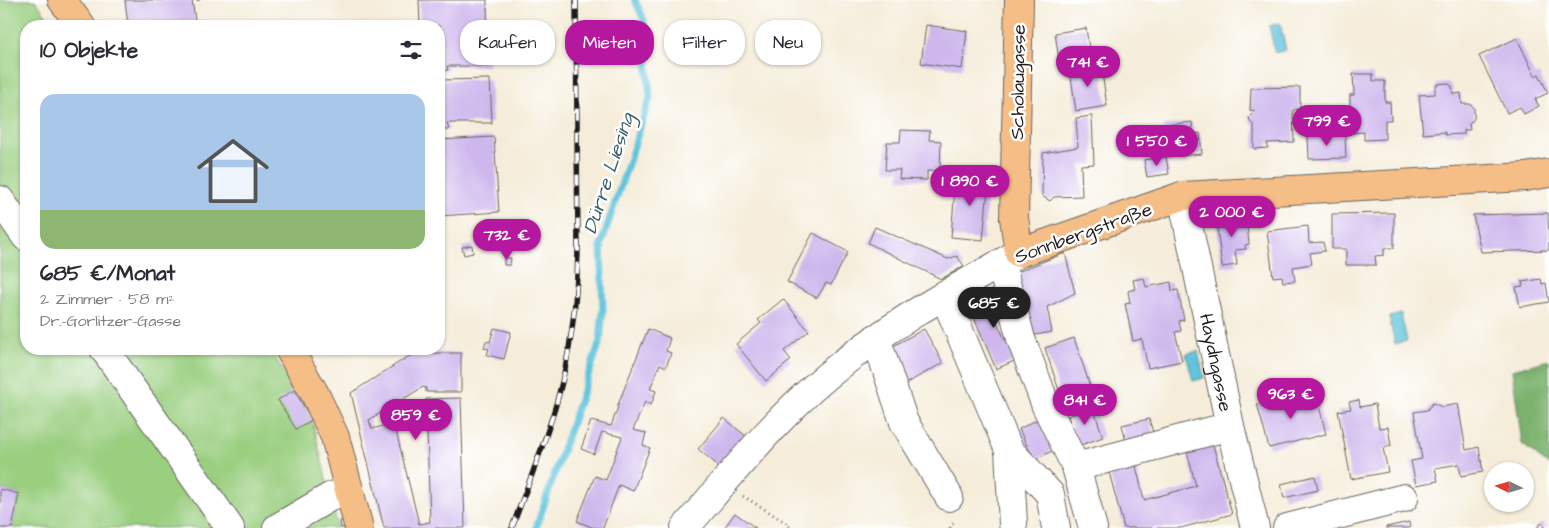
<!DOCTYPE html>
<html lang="de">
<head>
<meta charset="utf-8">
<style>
	body { margin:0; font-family:"Architects Daughter",sans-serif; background:#f7f7f7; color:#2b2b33; height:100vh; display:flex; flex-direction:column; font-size:19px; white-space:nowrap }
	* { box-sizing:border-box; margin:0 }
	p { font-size:16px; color:#7c7c81 }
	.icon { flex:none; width:28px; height:28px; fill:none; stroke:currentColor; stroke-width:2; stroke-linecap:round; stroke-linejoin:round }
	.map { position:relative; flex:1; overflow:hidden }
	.sheet { position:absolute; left:20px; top:20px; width:425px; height:335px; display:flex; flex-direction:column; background:#fff; border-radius:20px; box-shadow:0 1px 4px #0004 }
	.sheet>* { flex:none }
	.top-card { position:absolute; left:460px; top:20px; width:475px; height:45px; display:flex; gap:10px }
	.needle { width:32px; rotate:275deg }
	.controls { position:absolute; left:1484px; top:462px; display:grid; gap:10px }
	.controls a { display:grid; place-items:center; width:50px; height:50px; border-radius:50%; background:#fff; box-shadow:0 1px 4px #0004; font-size:25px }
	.price { position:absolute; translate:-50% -42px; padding:0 11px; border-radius:18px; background:#b5179e; color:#fff; font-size:16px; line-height:32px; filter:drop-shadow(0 1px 2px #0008) }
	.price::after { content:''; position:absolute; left:50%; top:30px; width:15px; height:11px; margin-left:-8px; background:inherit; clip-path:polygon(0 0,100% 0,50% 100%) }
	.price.on { background:#222; color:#fff }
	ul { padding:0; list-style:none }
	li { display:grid; align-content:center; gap:10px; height:265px; padding:0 20px }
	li+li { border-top:1px solid #e1e1e2 }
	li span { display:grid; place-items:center; height:155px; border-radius:15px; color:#555 }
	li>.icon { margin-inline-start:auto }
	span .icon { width:90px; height:90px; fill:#fffc; stroke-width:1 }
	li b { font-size:21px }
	h2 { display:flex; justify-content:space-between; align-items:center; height:60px; padding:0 20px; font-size:21px }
	.pill { padding:0 18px; border-radius:20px; background:#fff; box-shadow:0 1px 4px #0004; font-size:18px; line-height:45px }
	.pill.on { background:#b5179e; color:#fff }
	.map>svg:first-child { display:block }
	.green { fill:#9acf80; stroke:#5b764e }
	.forest { fill:#7bb26e; stroke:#4c6745 }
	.water { fill:#60c4dd; stroke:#3e707c }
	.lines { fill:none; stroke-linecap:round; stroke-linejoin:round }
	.stream { stroke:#60c4dd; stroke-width:7 }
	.building { fill:#ceb7ed }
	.minor-casing { stroke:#68655e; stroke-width:30 }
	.major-casing { stroke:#68655e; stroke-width:30 }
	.path { stroke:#68655e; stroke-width:3; stroke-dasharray:1 4; stroke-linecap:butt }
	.minor { stroke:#fff; stroke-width:28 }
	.major { stroke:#f6be87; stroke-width:28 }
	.rail-casing { stroke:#1c1c1c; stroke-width:5.5 }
	.rail { stroke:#fff; stroke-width:4; stroke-dasharray:11; stroke-linecap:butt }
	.labels { text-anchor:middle; stroke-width:5; stroke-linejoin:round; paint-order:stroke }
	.street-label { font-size:19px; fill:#1c1c1c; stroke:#fff }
	.water-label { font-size:20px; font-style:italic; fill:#375f69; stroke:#fff }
</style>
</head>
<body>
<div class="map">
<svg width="1549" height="528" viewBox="0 0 1549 528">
	<rect width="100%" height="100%" fill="#fff"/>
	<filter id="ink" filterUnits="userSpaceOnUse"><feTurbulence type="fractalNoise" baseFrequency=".02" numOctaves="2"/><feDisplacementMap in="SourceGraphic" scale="10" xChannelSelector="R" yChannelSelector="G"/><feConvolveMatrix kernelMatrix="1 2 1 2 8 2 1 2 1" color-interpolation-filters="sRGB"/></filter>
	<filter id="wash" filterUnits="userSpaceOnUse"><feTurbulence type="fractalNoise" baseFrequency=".0096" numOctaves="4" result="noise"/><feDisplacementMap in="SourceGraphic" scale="20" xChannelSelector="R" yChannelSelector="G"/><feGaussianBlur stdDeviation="1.12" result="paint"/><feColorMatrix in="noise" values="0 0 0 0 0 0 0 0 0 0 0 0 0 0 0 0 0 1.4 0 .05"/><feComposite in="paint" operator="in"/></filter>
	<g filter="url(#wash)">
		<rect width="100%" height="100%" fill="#f5edda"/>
		<path class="green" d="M0 0H35L54 26H26V349H270L312 420 338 528H12L19 494 0 489Z"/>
		<path class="forest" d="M1549 360V465L1522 444 1512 370Z"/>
		<g class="water">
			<path d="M1280 23 1286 50 1275 53 1269 26Z"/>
			<path d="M1401 314 1407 341 1395 344 1389 317Z"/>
			<path d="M1198 351 1204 378 1193 381 1186 354Z"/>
		</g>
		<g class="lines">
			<path class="stream" d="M536 528 600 341 603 310 601 245 650 98 644 20 635 0"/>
		</g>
		<g id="blocks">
			<g class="building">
				<path d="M125 0H192L196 26H128Z"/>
				<path d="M419 0H487L488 66H447L448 70 439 71V26H420Z"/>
				<path d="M926 25 967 31 962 69 921 63Z"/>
				<path d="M1086 28 1091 61 1060 66 1055 33Z"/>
				<path d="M1517 38 1535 76 1539 74 1548 93 1535 99 1539 106 1524 114 1520 107 1507 113 1479 56Z"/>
				<path d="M1101 66 1107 106 1076 111 1070 70Z"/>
				<path d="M1353 74H1373V81H1385V102H1390L1391 120H1385V139L1364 140V132L1350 133V95H1354Z"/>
				<path d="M490 79 492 123H447L449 130H439V80Z"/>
				<path d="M1447 83 1452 86 1453 94 1461 93 1462 104H1470L1474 108V119L1469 124 1470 130H1464V134L1445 135V132L1423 134 1419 95 1435 94V89L1437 84Z"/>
				<path d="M1300 87V109L1293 110 1294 142 1267 143 1268 148 1254 149V125L1250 122 1249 117 1255 111 1250 110 1251 88Z"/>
				<path d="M1092 116 1094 164 1081 165 1082 196 1054 197 1050 201 1042 196 1043 153 1078 147 1076 118Z"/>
				<path d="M1192 122 1193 134 1200 133 1202 154 1166 157 1164 125Z"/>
				<path d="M901 130 930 131 929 140 941 141 940 171H927V180L899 179 900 170H885L887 142H900Z"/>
				<path d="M1308 136H1345L1346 158 1309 159Z"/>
				<path d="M494 137 499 212 439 216V140Z"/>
				<path d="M1166 157 1169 174 1147 177 1144 160Z"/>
				<path d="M956 175 989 178 983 240 951 237Z"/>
				<path d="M1394 213V248H1384V255L1375 256 1376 265H1346V249H1332V214Z"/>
				<path d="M1548 213 1549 250 1481 252 1473 215Z"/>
				<path d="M1246 215 1249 244 1245 245 1246 249 1235 250 1237 265 1222 267 1216 220Z"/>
				<path d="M1308 226 1309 243 1323 242 1325 251 1310 253 1312 264 1293 267 1295 281 1283 282 1282 276 1273 277 1267 231Z"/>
				<path d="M875 227 948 259 957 256 964 266 941 279 868 243Z"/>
				<path d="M813 233 848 252 831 285 826 283 817 298 787 282Z"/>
				<path d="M472 245 473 253 464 255 462 247Z"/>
				<path d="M1065 253 1075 293 1047 307 1052 332 1030 336 1014 273Z"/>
				<path d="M504 258H511L510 265H504Z"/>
				<path d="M1144 278 1146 287 1171 282 1172 291 1178 290 1184 320 1179 321 1181 331 1175 332 1182 361 1148 368 1142 339 1133 341 1125 304 1130 303 1128 291 1135 289 1133 280Z"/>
				<path d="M1541 279 1542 284 1546 283 1549 302 1520 307 1516 287 1523 286 1522 282Z"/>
				<path d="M998 288 1006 307 993 313 1005 340 1014 336 1023 357 996 369 967 301Z"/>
				<path d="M783 299 809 331 784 351 791 360 766 381 736 344 761 323 758 320Z"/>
				<path d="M494 328 511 332 504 359 487 355 489 349 484 348 486 341 490 342Z"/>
				<path d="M648 329 670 338 666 351 671 353 666 367 660 364 650 389 656 391 651 405 645 402 633 430 646 433 643 445 650 448 633 491 619 485 603 528H594L577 521 595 476 606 480 622 437 602 432 594 454 581 449 591 421 611 426 618 407H617Z"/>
				<path d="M924 329 943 363 903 385 884 351Z"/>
				<path d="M1074 338 1094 398 1065 408 1045 348Z"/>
				<path d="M423 353H461V392H426V388L423 387 369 420 372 429 394 423 419 524 430 522 426 399 461 398 465 528H384L351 393 409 356Z"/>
				<path d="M294 390 312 420 296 429 278 400Z"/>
				<path d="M1316 394 1326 434 1269 448 1257 404 1290 395 1292 401Z"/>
				<path d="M1359 400 1360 407 1375 404 1379 428 1388 427 1391 446 1383 448 1388 472 1351 479 1338 411 1351 409 1349 402Z"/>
				<path d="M1433 403 1442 407 1458 404 1466 450 1479 447 1483 472 1461 476 1459 464 1435 468 1438 481 1416 485 1411 461 1422 459 1414 412 1427 410Z"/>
				<path d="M1093 407 1103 437 1078 446 1068 416Z"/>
				<path d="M1042 417 1058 448 1034 460 1019 429Z"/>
				<path d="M724 418 747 437 721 468 698 449Z"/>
				<path d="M1149 419 1154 436 1126 442 1122 425Z"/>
				<path d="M1213 445 1232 514 1181 528H1124L1109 472 1136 466 1144 500 1196 486 1187 452Z"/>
				<path d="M1315 476 1318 490 1284 498 1281 484Z"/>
				<path d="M0 489 19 494 12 528H0Z"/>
				<path d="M735 513 746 521 756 528H724Z"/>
				<path d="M345 520 346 528H341L340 521Z"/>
				<path d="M1409 522 1410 528H1386V527Z"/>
				<path d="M1542 523 1546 528H1536Z"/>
			</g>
		</g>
	</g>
	<g filter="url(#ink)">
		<use href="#blocks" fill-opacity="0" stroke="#68655e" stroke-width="1"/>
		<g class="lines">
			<defs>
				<g id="minor">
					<path id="s1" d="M1182 196 1230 426 1255 528"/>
					<path d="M0 200 26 237"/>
					<path d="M1001 264 1021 339 1046 406 1076 467 1093 528"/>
					<path d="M944 295 1009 450 1050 494 1056 528"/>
					<path d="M876 338 904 422 949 497"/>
					<path d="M104 349 230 528"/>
					<path d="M1009 450 1013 524"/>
					<path d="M1076 467 1230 426"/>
					<path d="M277 528 330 497 349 490"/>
					<path d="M685 528C730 476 774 420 827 376 886 326 953 290 1019 253"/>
					<path d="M1287 528 1404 498"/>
				</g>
				<g id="major">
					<path d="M62 0 81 26"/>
					<path d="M1019 0 1014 218 1019 253 1182 196 1525 177 1549 173"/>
					<path d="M289 349 315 394 335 437 359 528"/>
				</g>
			</defs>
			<use href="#minor" class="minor-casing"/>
			<use href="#major" class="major-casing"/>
			<g class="path">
				<path d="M198 0 199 5"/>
				<path d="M743 496 785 522 791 528"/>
				<path d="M950 528 951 525 957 522"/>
			</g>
			<use href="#minor" class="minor"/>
			<use href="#major" class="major"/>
			<defs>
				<path id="rail" d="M512 528C527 486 545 444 557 401 571 352 577 301 578 250L576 0"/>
			</defs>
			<use href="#rail" class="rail-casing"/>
			<use href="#rail" class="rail"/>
		</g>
	</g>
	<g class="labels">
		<g class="street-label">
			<text transform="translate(1017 82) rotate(-89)" y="7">Scholaugasse</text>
			<text transform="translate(1083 232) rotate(-20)" y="7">Sonnbergstraße</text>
			<text dy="7" stroke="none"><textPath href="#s1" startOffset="170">Haydngasse</textPath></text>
		</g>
		<g class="water-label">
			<text transform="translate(608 173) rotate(-72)" y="7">Dürre Liesing</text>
		</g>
	</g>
</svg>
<div class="controls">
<a><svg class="needle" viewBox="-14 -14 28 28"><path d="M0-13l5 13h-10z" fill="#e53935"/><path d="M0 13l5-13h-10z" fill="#7c7c81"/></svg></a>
</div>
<b class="price" style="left:1088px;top:88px">741 €</b>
<b class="price" style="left:1327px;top:147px">799 €</b>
<b class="price" style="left:1157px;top:167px">1 550 €</b>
<b class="price" style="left:970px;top:207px">1 890 €</b>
<b class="price" style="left:1232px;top:238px">2 000 €</b>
<b class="price" style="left:507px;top:261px">732 €</b>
<b class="price on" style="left:994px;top:329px">685 €</b>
<b class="price" style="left:1291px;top:420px">963 €</b>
<b class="price" style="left:1085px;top:426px">841 €</b>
<b class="price" style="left:416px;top:441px">859 €</b>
<div class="top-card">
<a class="pill">Kaufen</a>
<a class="pill on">Mieten</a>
<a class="pill">Filter</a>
<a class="pill">Neu</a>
</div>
<section class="sheet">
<h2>10 Objekte<svg class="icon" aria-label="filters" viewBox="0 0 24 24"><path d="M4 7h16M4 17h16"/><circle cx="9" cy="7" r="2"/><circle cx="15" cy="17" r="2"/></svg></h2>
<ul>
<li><span style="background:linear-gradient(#a9c7e8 75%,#8fb573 0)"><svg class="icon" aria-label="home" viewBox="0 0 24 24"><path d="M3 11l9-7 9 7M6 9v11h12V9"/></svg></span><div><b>685 €/Monat</b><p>2 Zimmer · 58 m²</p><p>Dr.-Gorlitzer-Gasse</p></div></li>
</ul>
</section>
</div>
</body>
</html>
